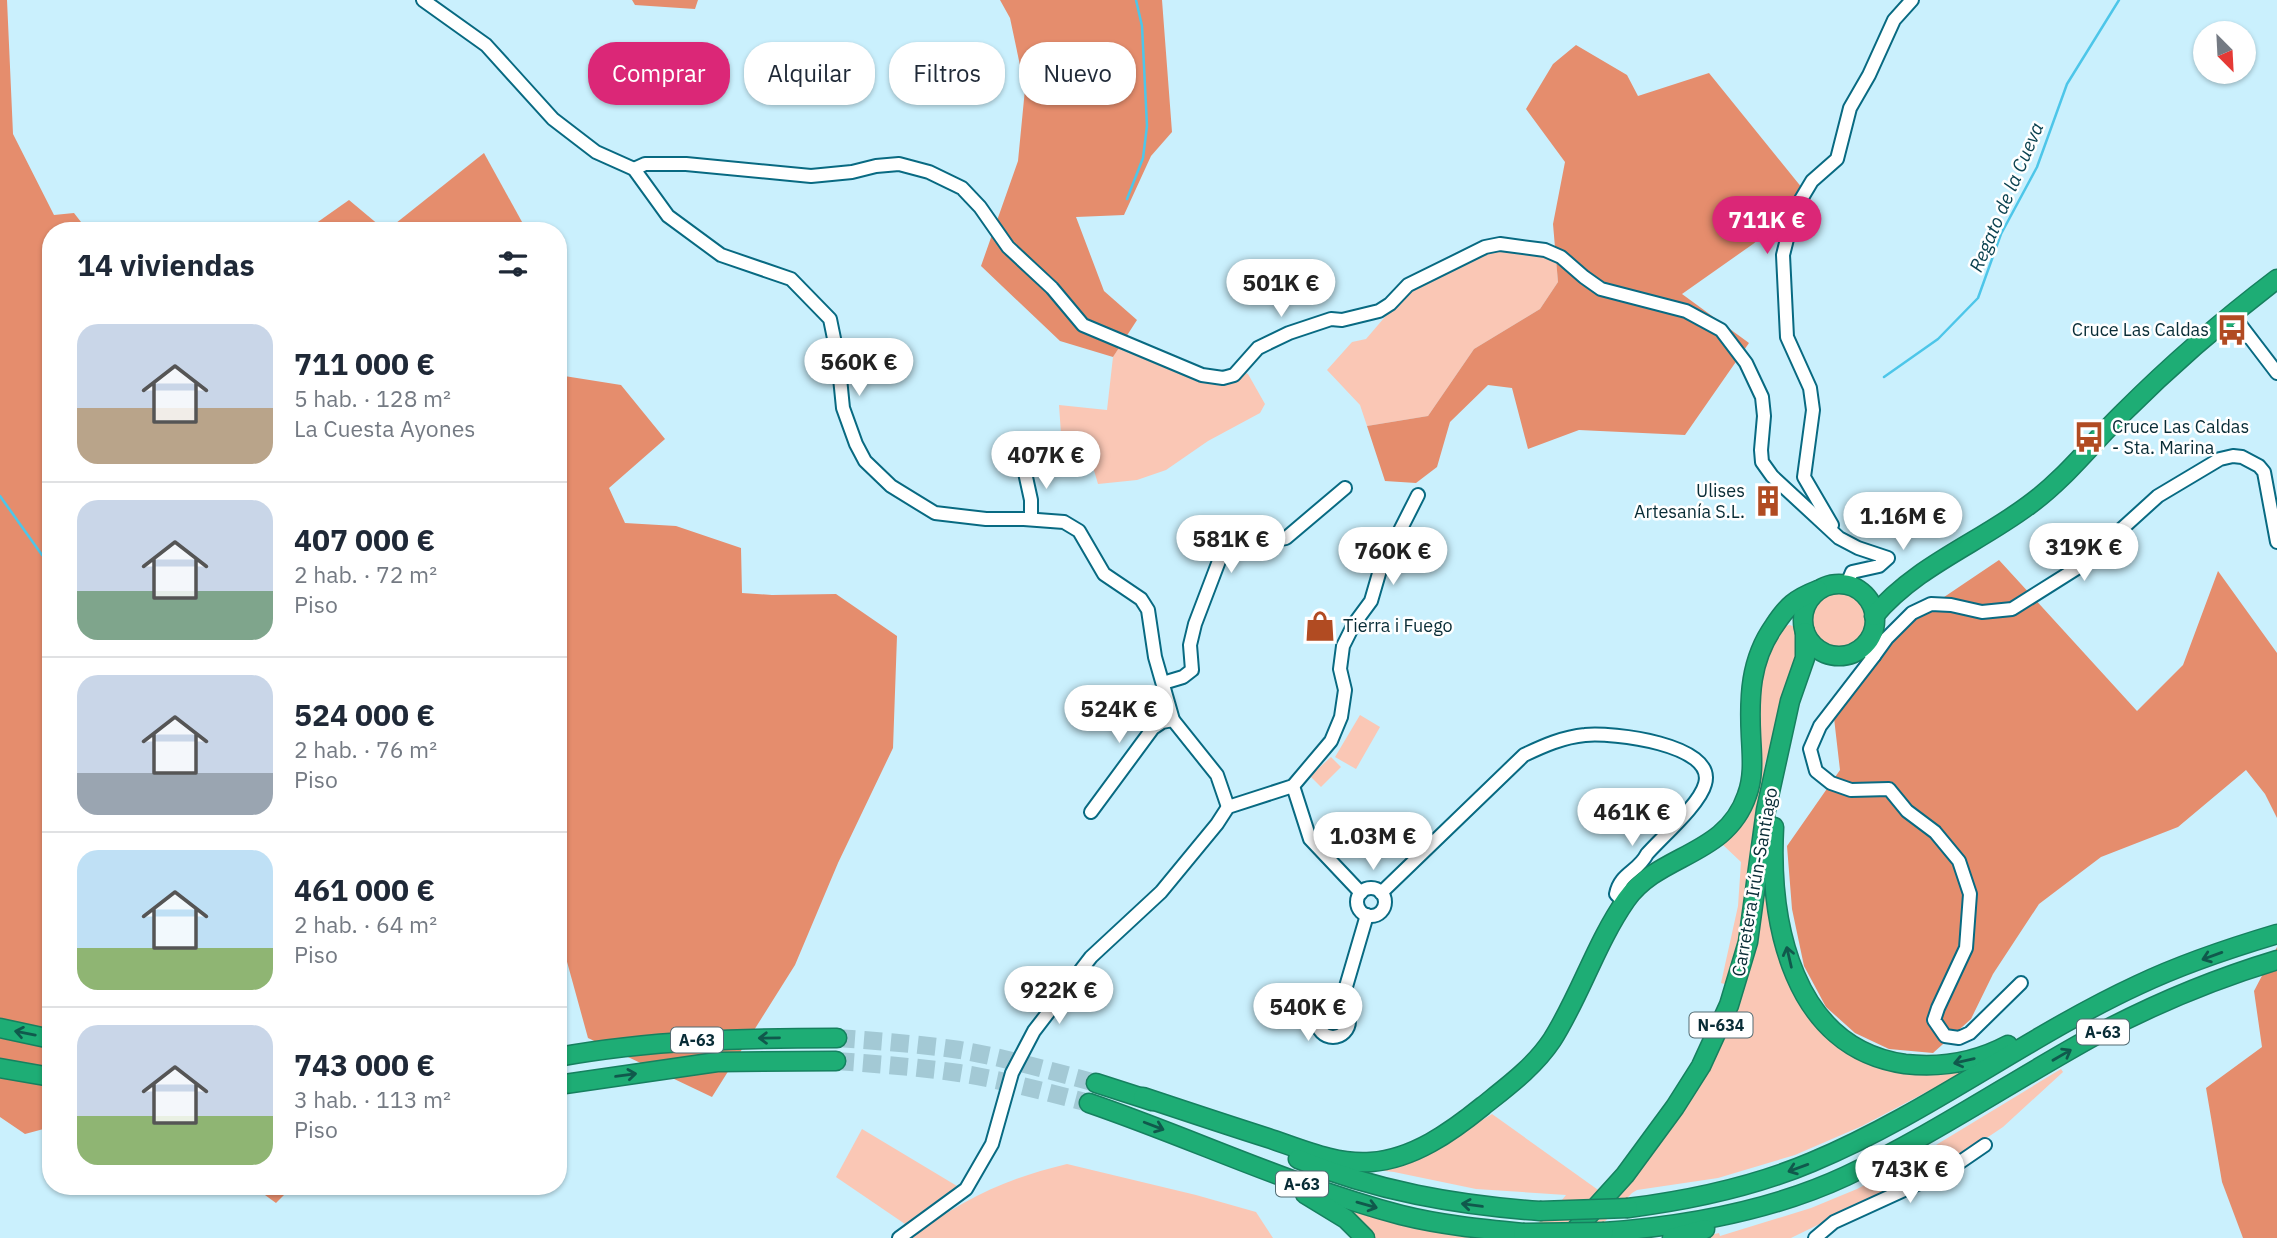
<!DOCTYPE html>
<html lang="es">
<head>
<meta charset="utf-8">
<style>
	body { margin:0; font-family:"IBM Plex Sans",sans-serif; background:#f2f2f3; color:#1f2937; height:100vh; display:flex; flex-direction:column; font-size:26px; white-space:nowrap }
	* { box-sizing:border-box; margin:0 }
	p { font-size:23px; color:#747a83 }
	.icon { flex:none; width:38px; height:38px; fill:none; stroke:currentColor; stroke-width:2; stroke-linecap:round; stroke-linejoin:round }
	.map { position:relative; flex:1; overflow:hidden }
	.side { position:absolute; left:42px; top:222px; width:525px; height:973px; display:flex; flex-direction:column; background:#fff; border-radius:28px; box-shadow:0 2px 5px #0004 }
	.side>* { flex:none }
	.guide { position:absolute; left:588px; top:42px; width:665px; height:63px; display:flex; gap:14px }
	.needle { width:46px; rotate:156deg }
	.buttons { position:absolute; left:2193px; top:21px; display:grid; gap:14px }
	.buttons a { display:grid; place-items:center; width:63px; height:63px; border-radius:50%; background:#fff; box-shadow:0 2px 5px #0004; font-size:35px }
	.price { position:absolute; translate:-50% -60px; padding:0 16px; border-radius:24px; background:#fff; color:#222; font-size:23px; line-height:46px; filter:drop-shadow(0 2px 4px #0008) }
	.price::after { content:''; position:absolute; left:50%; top:42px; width:21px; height:16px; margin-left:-10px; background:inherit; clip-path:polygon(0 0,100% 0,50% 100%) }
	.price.selected { background:#db2777; color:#fff }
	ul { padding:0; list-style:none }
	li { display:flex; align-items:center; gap:21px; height:175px; padding:0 35px }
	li+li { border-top:2px solid #e0e1e3 }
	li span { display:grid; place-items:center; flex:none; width:196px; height:140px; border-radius:21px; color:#555 }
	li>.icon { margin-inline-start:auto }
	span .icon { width:84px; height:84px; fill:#fffc; stroke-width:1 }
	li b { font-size:30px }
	h2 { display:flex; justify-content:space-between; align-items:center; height:84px; padding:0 35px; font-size:30px }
	.tag { padding:0 24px; border-radius:28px; background:#fff; box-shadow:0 2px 5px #0004; font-size:24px; line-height:63px }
	.tag.selected { background:#db2777; color:#fff }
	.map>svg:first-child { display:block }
	.green { fill:#fac7b5 }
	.forest { fill:#e58d6d }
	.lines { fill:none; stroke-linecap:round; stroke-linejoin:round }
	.stream { stroke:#4dc6e9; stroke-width:2.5 }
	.highway-tunnel { stroke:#a3c9d5; stroke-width:18; stroke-dasharray:18 9; stroke-linecap:butt }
	.minor-casing { stroke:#086a82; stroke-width:16 }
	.highway-casing { stroke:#16805f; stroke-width:21 }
	.minor { stroke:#fff; stroke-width:12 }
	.highway { stroke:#1ead75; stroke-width:18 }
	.highway-bridge-casing { stroke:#16805f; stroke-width:21; stroke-linecap:butt }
	.highway-bridge { stroke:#1ead75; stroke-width:18 }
	.oneway { stroke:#10594c }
	.labels { text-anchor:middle; stroke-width:5; stroke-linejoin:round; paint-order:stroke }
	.shield { fill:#fff; stroke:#526b72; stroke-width:2 }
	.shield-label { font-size:16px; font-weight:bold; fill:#082c36 }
	.poi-label { font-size:18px; fill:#082c36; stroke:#fff; text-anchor:end }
	.street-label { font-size:18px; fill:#082c36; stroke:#fff }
	.water-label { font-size:19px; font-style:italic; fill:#0b4250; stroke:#fff }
</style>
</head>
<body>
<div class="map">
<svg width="2277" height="1238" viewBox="0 0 2277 1238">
	<rect width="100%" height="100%" fill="#caf0fd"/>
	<g class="green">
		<path d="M1504 250 1535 254 1556 259 1558 282 1540 309 1474 349 1428 416 1367 426 1360 405 1327 370 1352 342 1366 339 1408 290 1467 260 1491 251Z"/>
		<path d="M1120 346 1216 383 1232 379 1244 372 1248 374 1265 404 1260 413 1208 441 1166 470 1137 480 1098 484 1093 467 1081 463V453L1062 448 1059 405 1107 410 1113 357Z"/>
		<circle cx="1839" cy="620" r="28"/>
		<path d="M1790 625 1797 628 1799 654 1765 763 1743 924 1728 985 1721 983 1738 906 1741 862 1722 844 1742 825 1752 804 1760 680 1769 648 1784 626Z"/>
		<path d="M1360 715 1380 727 1356 769 1335 757Z"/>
		<path d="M1331 757 1341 767 1321 787 1310 776Z"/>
		<path d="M1768 858 1781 950 1847 1048 1972 1068 1862 1126 1795 1155 1718 1178 1637 1190 1632 1193 1589 1238H1582L1621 1193 1663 1138 1759 926Z"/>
		<path d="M2061 1069 2063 1072 2003 1127 1942 1168 1887 1191 1791 1238H1698L1719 1233 1720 1236 1811 1208 1857 1189 1903 1165Z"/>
		<path d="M1492 1114 1601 1192 1557 1238H1528L1542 1218H1547L1566 1195 1476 1189 1394 1172 1368 1169 1471 1127Z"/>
		<path d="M862 1129 957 1186 905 1224 836 1177Z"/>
		<path d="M1067 1164 1196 1195 1256 1212 1273 1238H910C962 1200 1004 1179 1067 1164Z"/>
		<path d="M1347 1208 1421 1229 1479 1238H1373Z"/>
	</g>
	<g class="forest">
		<path d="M0 0H7L13 134 54 215 74 213 88 231H51V1127L25 1134 0 1117Z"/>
		<path d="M632 0H698L695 9 635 5Z"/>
		<path d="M1000 0H1162L1172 132 1151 156 1124 215 1076 217 1104 291 1137 320 1113 357 1060 341 981 266 1018 161 1025 89 1010 18Z"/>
		<path d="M1576 45 1627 75 1638 96 1709 73 1811 199 1753 244 1682 294 1749 343 1685 435 1579 430 1528 449 1512 388 1488 385 1450 422 1437 467 1416 483 1385 481 1367 426 1428 416 1474 349 1540 309 1558 282 1553 224 1565 162 1526 109 1553 64Z"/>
		<path d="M484 153 527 231H386Z"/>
		<path d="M349 200 386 231H305Z"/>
		<path d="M558 375 621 385 665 439 609 488 625 523 676 526 741 548 742 593 772 595 836 594 897 636 893 748 838 863 795 965 712 1097 588 1038 558 929Z"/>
		<path d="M1999 560 2137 711 2183 665 2218 571 2277 653V818L2265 794 2246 770 2178 827 2101 857 2039 904 1993 974 1971 1019 1933 1053 1889 1049 1855 1033 1826 1007 1804 966 1792 909 1787 846 1840 770 1834 718 1910 620Z"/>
		<path d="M2277 947V1238H2243L2222 1182 2206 1088 2262 1047 2254 991Z"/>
		<path d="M254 1187H292L276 1203Z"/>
	</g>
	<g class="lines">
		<g class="stream">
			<path d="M1127 199 1143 158 1147 126 1142 26 1136 0"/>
			<path d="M1884 377 1938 339 1978 298 2001 234 2037 167 2067 84 2119 0"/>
			<path d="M0 496 42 555 51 558"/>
		</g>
		<g class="highway-tunnel">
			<path d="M837 1038C878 1041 919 1044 960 1050 1006 1058 1051 1071 1096 1083"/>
			<path d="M836 1061C877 1064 918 1067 959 1073 1003 1080 1046 1092 1089 1103"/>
		</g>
		<defs>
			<g id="minor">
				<path d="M423 0 486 45 553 119 596 152 634 169 668 216 721 255 791 279 830 319 838 358 843 408 856 444 865 461 891 486 935 513 986 519H1024L1064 522 1079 531 1104 574 1141 599 1148 610 1155 657 1173 720 1217 775 1228 807"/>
				<path d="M634 169 645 164H686L811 176 852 172 876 166 899 164 929 172 962 188 980 207 1008 247 1052 288 1083 325 1202 375 1223 378 1234 375 1258 348 1289 333 1331 319 1342 320 1379 311 1390 304 1408 285 1485 247 1500 244 1545 250 1561 257 1584 277 1601 289 1686 311 1721 330 1746 363 1762 397 1764 416 1761 450 1762 462 1772 476 1839 538 1858 548 1888 558 1879 566 1852 572 1847 584"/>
				<path d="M2232 314 2277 373"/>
				<path d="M1024 468 1031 500V519"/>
				<path d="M1832 525 1804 477 1813 410 1810 388 1787 337 1783 255 1794 211 1812 181 1837 159 1850 108 1869 75 1894 20 1912 0"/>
				<path d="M1863 647 1874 656 1887 638 1912 613 1931 604 1951 605 1982 612 2012 609 2082 565 2158 496 2220 459 2233 456 2242 457 2259 466 2264 472 2277 542"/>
				<path d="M1874 656 1820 726 1810 749 1816 771 1831 783 1851 790 1889 789 1907 811 1935 832 1959 861 1970 894 1966 948 1938 1008 1934 1020 1945 1036 1959 1038 1970 1033 2021 983"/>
				<path d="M1163 683 1183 677 1192 670 1190 645 1195 624 1222 553 1226 550 1286 538 1345 488"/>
				<path d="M1293 786 1310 839 1361 893"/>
				<path d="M1091 812 1153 728 1162 722 1173 720"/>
				<circle cx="1371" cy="902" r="14"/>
				<path d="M1381 893 1524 755C1543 746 1563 737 1585 735 1611 732 1717 744 1705 784 1700 804 1662 837 1647 854 1638 872 1620 873 1616 894L1624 902"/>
				<circle cx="1333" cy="1021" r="16"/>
				<path d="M1340 1007 1367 915"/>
				<path d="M899 1238 966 1189 992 1144 1012 1073 1034 1031 1091 957 1161 892 1217 824 1228 807 1293 786 1331 741 1341 717 1345 690 1340 669 1343 646 1354 624 1371 601 1380 570 1418 495"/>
				<path d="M1815 1238 1834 1222 1950 1169 1985 1145"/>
			</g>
			<g id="highway">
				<circle cx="1839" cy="620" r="36"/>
				<path d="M1874 616C1916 566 1977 544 2029 505 2065 479 2092 443 2124 412 2172 364 2223 320 2277 279"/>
				<path d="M1774 827C1769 922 1792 1048 1905 1064 1941 1068 1976 1062 2008 1045"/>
				<path d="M0 1028 51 1039"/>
				<path d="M558 1057C651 1040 743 1038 837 1038"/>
				<path d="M0 1068 51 1077"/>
				<path d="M1096 1083 1152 1101"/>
				<path d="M558 1085 717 1062 836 1061"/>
				<path d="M1143 1097C1185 1111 1227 1125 1268 1138 1301 1149 1337 1165 1371 1162 1413 1159 1451 1132 1483 1106 1508 1086 1534 1067 1552 1040 1580 996 1596 943 1626 900 1659 853 1726 857 1747 795 1754 776 1752 757 1751 737 1749 697 1750 660 1774 626 1787 606 1795 599 1818 590"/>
				<path d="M1089 1103C1194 1139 1294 1187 1401 1215 1441 1225 1482 1229 1523 1233"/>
				<path d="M1298 1159C1376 1191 1456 1205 1540 1211"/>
				<path d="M1305 1194 1346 1219 1365 1238"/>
				<path d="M1628 1208C1691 1200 1753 1187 1812 1162 1927 1114 2026 1037 2138 985 2182 964 2230 948 2277 934"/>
				<path d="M1604 1232C1686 1226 1771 1211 1846 1176 1933 1135 2012 1081 2096 1035 2154 1004 2214 979 2277 960"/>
				<path d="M1568 1238 1625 1175 1675 1107 1701 1066 1729 1005 1748 942 1766 810 1790 701 1805 658V632"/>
				<path d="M1672 1238 1705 1229"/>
			</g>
		</defs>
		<use href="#minor" class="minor-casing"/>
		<use href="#highway" class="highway-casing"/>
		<use href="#minor" class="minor"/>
		<use href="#highway" class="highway"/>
		<defs>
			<g id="highway-bridge">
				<path d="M1540 1211 1628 1208"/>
				<path d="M1523 1233 1604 1232"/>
			</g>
		</defs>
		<use href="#highway-bridge" class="highway-bridge-casing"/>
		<use href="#highway-bridge" class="highway-bridge"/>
	</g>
	<defs><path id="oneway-shaft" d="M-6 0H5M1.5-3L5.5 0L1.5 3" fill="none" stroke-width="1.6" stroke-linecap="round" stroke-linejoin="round" transform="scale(1.75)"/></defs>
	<g class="oneway">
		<use href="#oneway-shaft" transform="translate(2212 956) rotate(160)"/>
		<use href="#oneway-shaft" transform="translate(1789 957) rotate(-103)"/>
		<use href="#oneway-shaft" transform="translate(25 1033) rotate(-169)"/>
		<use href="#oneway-shaft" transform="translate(769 1038) rotate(179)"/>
		<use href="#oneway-shaft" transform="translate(2062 1055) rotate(-30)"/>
		<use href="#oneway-shaft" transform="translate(1964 1061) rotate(167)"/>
		<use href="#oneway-shaft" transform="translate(626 1075) rotate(-8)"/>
		<use href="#oneway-shaft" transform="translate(1154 1126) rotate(21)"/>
		<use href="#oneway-shaft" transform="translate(1798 1168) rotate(160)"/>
		<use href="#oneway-shaft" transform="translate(1367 1205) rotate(16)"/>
		<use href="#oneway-shaft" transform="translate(1472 1205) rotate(-172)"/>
	</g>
	<defs>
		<symbol id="bus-bare" viewBox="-9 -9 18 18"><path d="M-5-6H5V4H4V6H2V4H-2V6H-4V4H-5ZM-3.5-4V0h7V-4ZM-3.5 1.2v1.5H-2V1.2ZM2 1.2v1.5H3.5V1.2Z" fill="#b14b22" stroke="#fff" stroke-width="2.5" paint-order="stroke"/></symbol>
		<symbol id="building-bare" viewBox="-9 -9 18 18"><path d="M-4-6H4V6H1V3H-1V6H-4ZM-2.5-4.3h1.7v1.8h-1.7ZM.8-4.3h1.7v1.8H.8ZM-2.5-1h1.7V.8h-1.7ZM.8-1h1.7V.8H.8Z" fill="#b14b22" stroke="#fff" stroke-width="2.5" paint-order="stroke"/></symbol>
		<symbol id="shop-bare" viewBox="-9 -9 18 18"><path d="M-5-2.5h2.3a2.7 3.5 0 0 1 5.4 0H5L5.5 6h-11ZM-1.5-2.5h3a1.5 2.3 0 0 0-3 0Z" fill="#b14b22" stroke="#fff" stroke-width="2.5" paint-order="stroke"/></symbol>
	</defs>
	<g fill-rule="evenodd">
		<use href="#bus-bare" x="2210" y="308" width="44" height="44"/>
		<use href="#bus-bare" x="2067" y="415" width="44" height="44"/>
		<use href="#building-bare" x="1746" y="479" width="44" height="44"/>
		<use href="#shop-bare" x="1298" y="604" width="44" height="44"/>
	</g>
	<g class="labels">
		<g class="shield">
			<rect x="1689.5" y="1012.5" width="63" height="25" rx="5"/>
			<rect x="2077" y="1019.5" width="52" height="25" rx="5"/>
			<rect x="671" y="1027.5" width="52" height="25" rx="5"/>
			<rect x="1276" y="1171.5" width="52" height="25" rx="5"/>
		</g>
		<g class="shield-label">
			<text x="1721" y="1031">N-634</text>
			<text x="2103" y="1038">A-63</text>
			<text x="697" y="1046">A-63</text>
			<text x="1302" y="1190">A-63</text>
		</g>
		<g class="poi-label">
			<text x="2209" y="336">Cruce Las Caldas</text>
			<text x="2112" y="433" text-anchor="start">Cruce Las Caldas<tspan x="2112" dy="21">- Sta. Marina</tspan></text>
			<text x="1745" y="497">Ulises<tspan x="1745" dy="21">Artesanía S.L.</tspan></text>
			<text x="1343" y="632" text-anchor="start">Tierra i Fuego</text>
		</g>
		<g class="street-label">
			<text transform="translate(1755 882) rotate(-80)" y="6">Carretera Irún-Santiago</text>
		</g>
		<g class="water-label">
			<text transform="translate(2006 197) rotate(-67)" y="7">Regato de la Cueva</text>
		</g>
	</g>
</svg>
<div class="buttons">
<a><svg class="needle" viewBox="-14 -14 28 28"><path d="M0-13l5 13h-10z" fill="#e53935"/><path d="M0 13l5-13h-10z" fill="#747a83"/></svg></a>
</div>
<b class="price selected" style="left:1767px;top:256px">711K €</b>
<b class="price" style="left:1281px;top:319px">501K €</b>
<b class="price" style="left:859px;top:398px">560K €</b>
<b class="price" style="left:1046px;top:491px">407K €</b>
<b class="price" style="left:1903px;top:552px">1.16M €</b>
<b class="price" style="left:1231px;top:575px">581K €</b>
<b class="price" style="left:2084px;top:583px">319K €</b>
<b class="price" style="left:1393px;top:587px">760K €</b>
<b class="price" style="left:1119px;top:745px">524K €</b>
<b class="price" style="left:1632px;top:848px">461K €</b>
<b class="price" style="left:1373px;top:872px">1.03M €</b>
<b class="price" style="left:1059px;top:1026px">922K €</b>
<b class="price" style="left:1308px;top:1043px">540K €</b>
<b class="price" style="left:1910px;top:1205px">743K €</b>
<div class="guide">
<a class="tag selected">Comprar</a>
<a class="tag">Alquilar</a>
<a class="tag">Filtros</a>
<a class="tag">Nuevo</a>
</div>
<section class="side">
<h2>14 viviendas<svg class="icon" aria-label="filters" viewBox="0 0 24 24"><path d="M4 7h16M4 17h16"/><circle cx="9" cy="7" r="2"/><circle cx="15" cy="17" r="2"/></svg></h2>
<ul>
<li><span style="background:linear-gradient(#c9d6e8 60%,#b9a48a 0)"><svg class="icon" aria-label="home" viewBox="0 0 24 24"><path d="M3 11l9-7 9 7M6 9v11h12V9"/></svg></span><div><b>711 000 €</b><p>5 hab. · 128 m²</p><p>La Cuesta Ayones</p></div></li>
<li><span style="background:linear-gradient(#c9d6e8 65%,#7fa58c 0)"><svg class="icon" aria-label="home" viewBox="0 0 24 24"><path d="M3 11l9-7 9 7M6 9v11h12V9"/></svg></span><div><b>407 000 €</b><p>2 hab. · 72 m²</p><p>Piso</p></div></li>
<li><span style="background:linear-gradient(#c9d6e8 70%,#9aa5b1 0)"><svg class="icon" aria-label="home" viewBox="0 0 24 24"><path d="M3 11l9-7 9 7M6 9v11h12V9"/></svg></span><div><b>524 000 €</b><p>2 hab. · 76 m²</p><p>Piso</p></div></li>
<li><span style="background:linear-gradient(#bfe0f5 70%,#8fb573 0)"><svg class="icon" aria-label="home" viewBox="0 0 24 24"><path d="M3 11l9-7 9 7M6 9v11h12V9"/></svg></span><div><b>461 000 €</b><p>2 hab. · 64 m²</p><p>Piso</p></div></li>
<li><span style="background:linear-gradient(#c9d6e8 65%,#8fb573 0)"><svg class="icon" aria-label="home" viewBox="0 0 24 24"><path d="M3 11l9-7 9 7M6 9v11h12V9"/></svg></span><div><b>743 000 €</b><p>3 hab. · 113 m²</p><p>Piso</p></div></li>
</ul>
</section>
</div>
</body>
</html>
